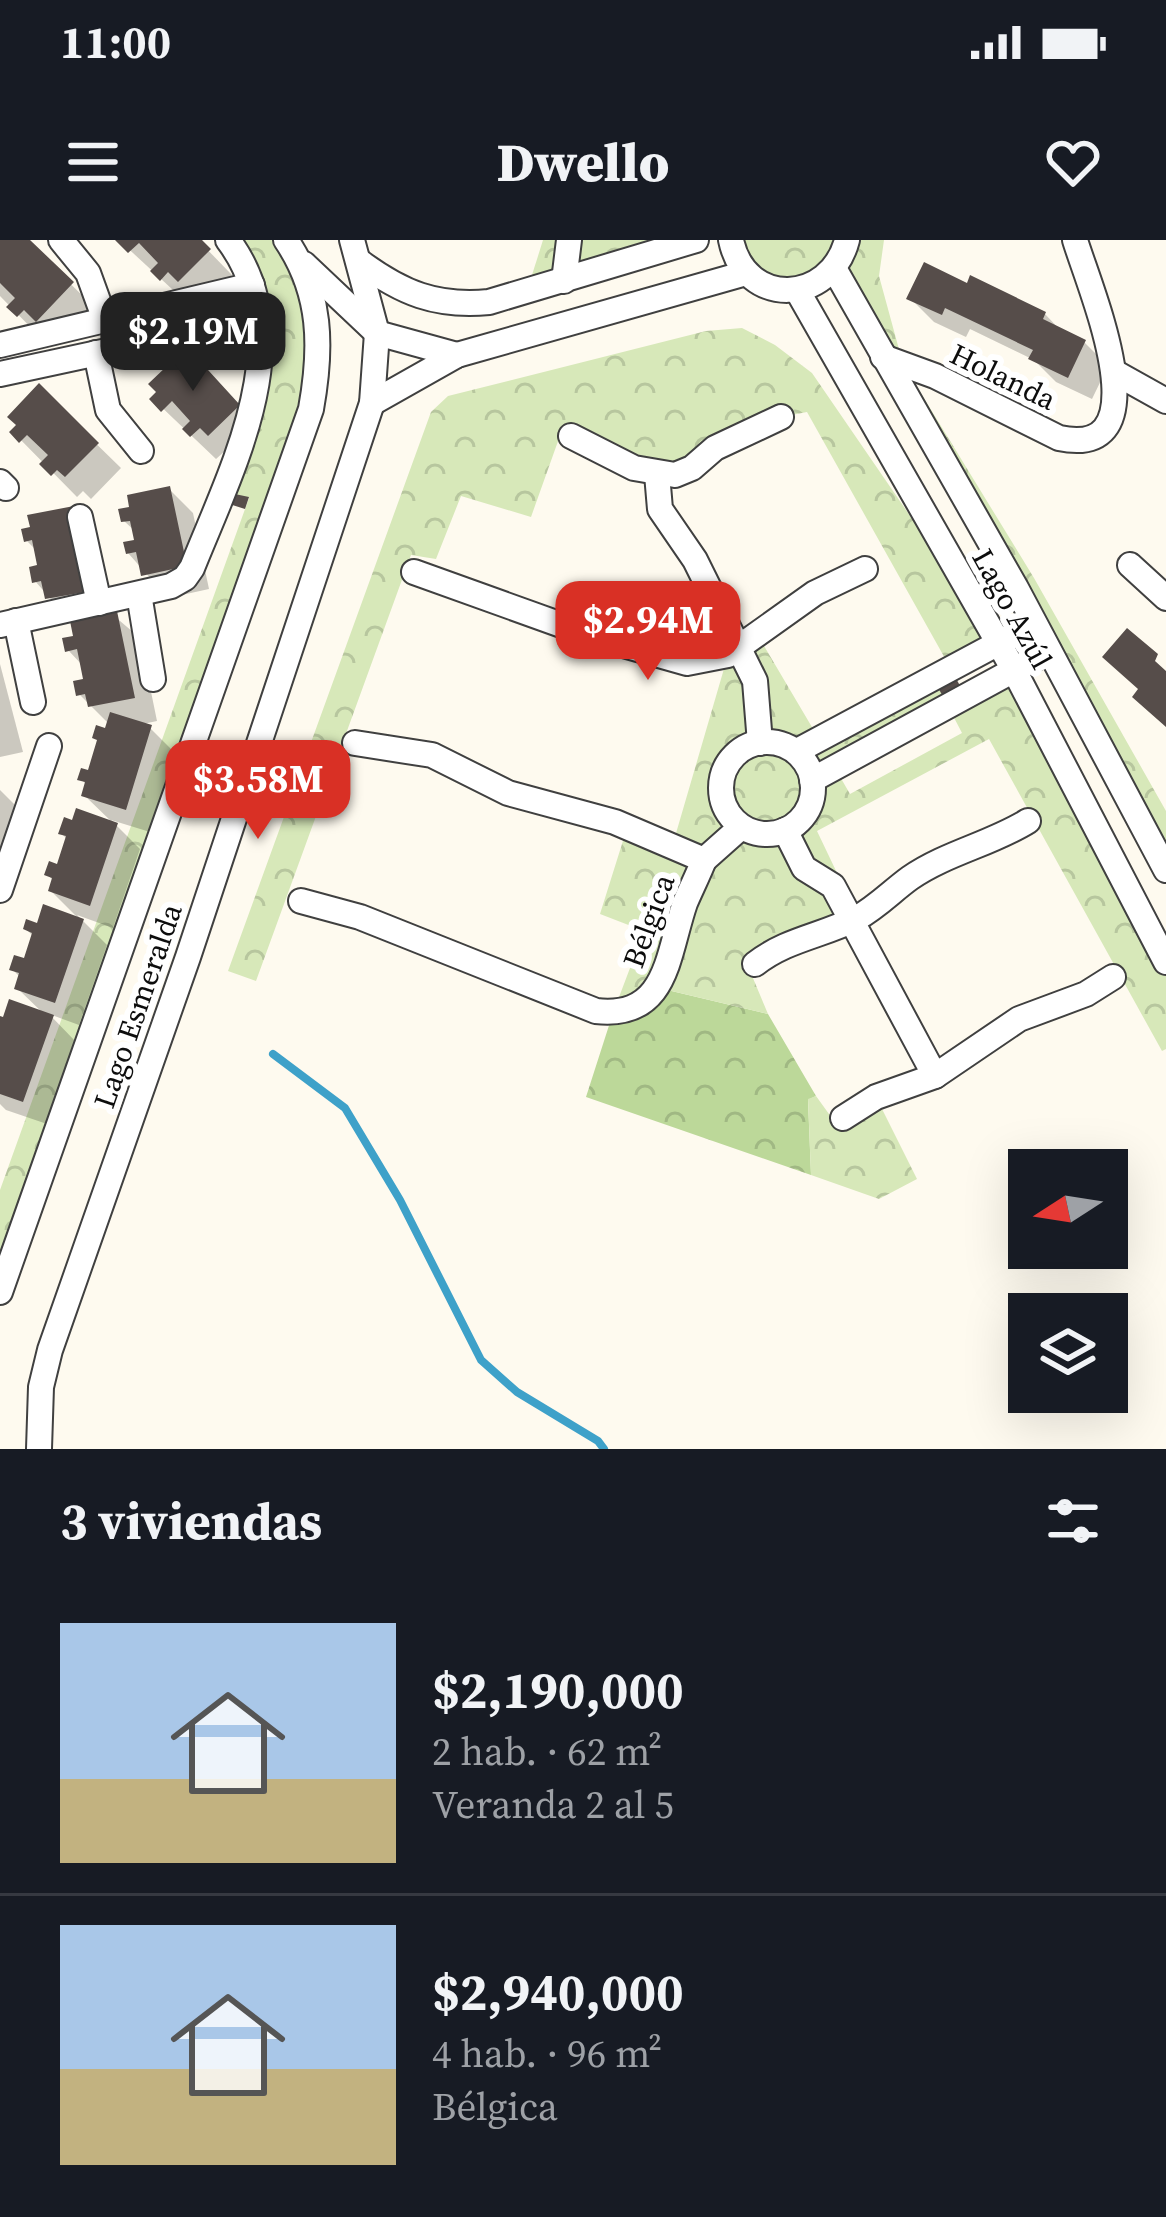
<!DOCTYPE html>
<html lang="es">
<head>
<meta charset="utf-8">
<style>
	body { margin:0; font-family:"Source Serif 4",serif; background:#20242c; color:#f1f3f6; height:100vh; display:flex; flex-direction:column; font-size:45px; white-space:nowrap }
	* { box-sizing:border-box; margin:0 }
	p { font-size:39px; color:#9ea1a6 }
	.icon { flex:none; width:66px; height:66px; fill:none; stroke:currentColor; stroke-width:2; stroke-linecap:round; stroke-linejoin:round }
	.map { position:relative; height:1209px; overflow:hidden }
	.drawer { display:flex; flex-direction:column; background:#171b24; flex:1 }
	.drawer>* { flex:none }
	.needle { width:78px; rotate:258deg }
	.controls { position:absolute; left:1008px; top:909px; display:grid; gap:24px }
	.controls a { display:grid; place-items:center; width:120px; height:120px; border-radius:0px; background:#171b24; box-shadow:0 12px 48px #0002; font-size:60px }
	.price { position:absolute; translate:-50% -102px; padding:0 27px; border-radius:24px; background:#d93025; color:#fff; font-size:39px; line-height:78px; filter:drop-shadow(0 3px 6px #0008) }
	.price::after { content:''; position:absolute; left:50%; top:72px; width:36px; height:27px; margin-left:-18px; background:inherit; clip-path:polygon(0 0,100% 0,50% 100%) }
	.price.current { background:#222; color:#fff }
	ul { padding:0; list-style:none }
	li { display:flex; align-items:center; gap:36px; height:300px; padding:0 60px }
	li+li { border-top:3px solid #363941 }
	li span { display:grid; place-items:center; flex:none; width:336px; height:240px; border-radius:0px; color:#555 }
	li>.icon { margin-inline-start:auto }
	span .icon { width:144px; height:144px; fill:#fffc; stroke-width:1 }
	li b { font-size:51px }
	h2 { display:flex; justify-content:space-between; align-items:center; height:144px; padding:0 60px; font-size:51px }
	.status { display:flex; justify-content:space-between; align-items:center; height:84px; padding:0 60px; background:#171b24; direction:ltr }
	.status svg { height:33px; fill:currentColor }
	header { display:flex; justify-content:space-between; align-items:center; height:156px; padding:0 60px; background:#171b24; font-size:54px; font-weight:800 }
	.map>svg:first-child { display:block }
	.forest { fill:url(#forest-crowns) }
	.park { fill:url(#park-crowns); fill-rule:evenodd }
	.shadow { fill:#0003 }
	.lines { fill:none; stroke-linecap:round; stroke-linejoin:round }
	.stream { stroke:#3ea1c9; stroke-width:8 }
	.building { fill:#564d4a }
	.minor-casing { stroke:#404040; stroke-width:28 }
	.minor { stroke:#fff; stroke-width:24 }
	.labels { text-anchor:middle; stroke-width:12; stroke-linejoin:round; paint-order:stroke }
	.street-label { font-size:30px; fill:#0d0d0d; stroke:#fff }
</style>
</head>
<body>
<div class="status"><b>11:00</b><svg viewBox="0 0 49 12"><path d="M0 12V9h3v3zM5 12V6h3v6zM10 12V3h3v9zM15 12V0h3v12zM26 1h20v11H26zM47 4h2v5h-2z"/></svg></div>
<header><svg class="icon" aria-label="menu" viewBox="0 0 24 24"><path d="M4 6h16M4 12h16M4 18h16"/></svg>Dwello<svg class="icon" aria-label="heart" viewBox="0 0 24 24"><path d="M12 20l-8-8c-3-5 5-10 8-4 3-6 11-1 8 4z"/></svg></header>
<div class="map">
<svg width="1166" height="1209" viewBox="0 0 1166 1209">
	<defs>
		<pattern id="forest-crowns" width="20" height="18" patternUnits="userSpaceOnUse" patternTransform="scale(3)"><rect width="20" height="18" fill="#bcd899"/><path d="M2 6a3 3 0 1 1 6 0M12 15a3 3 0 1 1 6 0" fill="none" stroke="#a0b883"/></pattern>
		<pattern id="park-crowns" width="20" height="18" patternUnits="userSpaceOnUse" patternTransform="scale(3)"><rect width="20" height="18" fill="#d7e8b9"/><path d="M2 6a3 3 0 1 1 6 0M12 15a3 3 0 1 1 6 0" fill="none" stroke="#b7c69e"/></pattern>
	</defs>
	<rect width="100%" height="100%" fill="#fefaef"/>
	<path class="forest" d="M659 748 768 774 816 856 808 860 811 935 586 857 613 773Z"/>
	<g class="park">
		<path d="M228 0H286L319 123 0 1052V950L249 258 230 253 262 116Z"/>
		<path d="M543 0H696L527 51Z"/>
		<path d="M731 0H884L879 36 903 124 1034 338 1166 571V630L835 30 774 49Z"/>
		<path d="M742 88 775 105 812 133 998 404 951 429 807 172 781 177 675 235 562 190 531 277 461 256 436 319 411 315 256 741 228 731 431 172 448 156 706 91Z"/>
		<path d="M757 394 819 499 933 439 949 466 1014 430 1166 722V809L1162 811 989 499 817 591 858 677 750 731 768 774 659 748 613 773 644 691 600 674 627 588 672 607 728 415ZM949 468 962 493 850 554 835 528Z"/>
		<path d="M816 856 829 874 843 878 876 857 917 939 879 959 811 935 808 859Z"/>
	</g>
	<g class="shadow">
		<path d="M0 0H26L95 68 61 103 49 91 42 99 0 56Z"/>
		<path d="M198 0 232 35 217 50 186 62 120 1Z"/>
		<path d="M910 58 1045 74 1062 92 1084 102 1108 126 1092 159 1056 142 1034 120 970 89 966 97 934 82Z"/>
		<path d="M224 98 229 110 225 111 220 99Z"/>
		<path d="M210 135 262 190 234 217 226 210 216 219 153 159Z"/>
		<path d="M39 148 121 228 91 259 83 251 77 257 13 192Z"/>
		<path d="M169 249 193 273 209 349 168 358 128 313 138 302 136 292 124 281 133 269Z"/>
		<path d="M73 269 97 293 113 375 140 398 157 481 138 485 150 488 174 512 150 592 111 580 140 609 113 688 77 675 107 705 79 785 49 774 76 802 47 884 6 870 0 864V779L45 775 17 748 21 738 12 729 26 722 34 697 26 689 81 681 51 651 54 641 48 635 58 628 68 600 61 593 114 584 84 555 87 545 81 539 90 534 109 484 79 454 87 441 84 427 68 410 77 398 71 382 35 341 41 328 38 312 27 301Z"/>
		<path d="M0 424 23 512 0 517Z"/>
		<path d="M0 550 23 573 0 647Z"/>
	</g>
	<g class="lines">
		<path class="stream" d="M273 814 345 868 400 960 481 1120 517 1152 598 1201 604 1209"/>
	</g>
	<g class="building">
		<path d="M0 0H30L74 42 36 82 24 70 17 77 6 67 15 58 0 43Z"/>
		<path d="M115 0H202L211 9 178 42 168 32 160 41 150 31 158 23 139 3 128 13Z"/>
		<path d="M924 22 967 43 970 35 1046 72 1043 79 1086 100 1068 138 1028 119 1033 110 945 68 942 75 906 59Z"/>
		<path d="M187 107 240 165 208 196 200 188 190 197 182 189 190 181 172 161 161 172 149 159 156 152 148 144Z"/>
		<path d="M39 143 99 203 65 237 57 230 51 236 39 224 48 215 27 195 19 203 9 192 16 185 7 177Z"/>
		<path d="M170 246 187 326 141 336 136 312 126 314 123 302 134 300 130 281 121 282 118 269 129 267 127 255Z"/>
		<path d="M230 253 249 257 245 269 226 263Z"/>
		<path d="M74 266 91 351 45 359 41 341 32 343 29 327 37 325 32 300 24 302 21 289 30 287 27 275Z"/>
		<path d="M117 371 135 458 88 467 85 454 76 456 73 441 83 439 77 409 65 412 62 398 73 396 70 381Z"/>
		<path d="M1127 388 1158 414 1155 421 1166 431V487L1132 457 1138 449 1102 417Z"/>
		<path d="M951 429 966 457 949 467 933 439Z"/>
		<path d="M110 472 152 485 126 570 81 556 85 542 77 540 81 528 88 530 97 500 92 498 96 485 105 488Z"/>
		<path d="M76 568 118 583 90 666 48 651 52 638 44 635 49 621 57 624 66 596 58 594 64 577 72 580Z"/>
		<path d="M43 664 84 679 55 763 14 749 19 733 9 730 14 715 24 718 32 693 23 689 26 679 37 683Z"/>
		<path d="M9 759 54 775 23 862 0 854V776L3 777Z"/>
	</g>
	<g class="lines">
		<defs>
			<g id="minor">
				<path d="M61 0 88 33 105 80"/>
				<path d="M731 0C745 68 830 65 847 0"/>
				<path d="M360 22C402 53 436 67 489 62L696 0"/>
				<path d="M304 24 377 93 457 115"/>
				<path d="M835 30 1016 348 1166 630"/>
				<path d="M564 41 569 0"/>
				<path d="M797 50 1014 430 1166 722"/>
				<path d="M0 105 252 45"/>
				<path d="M96 113 108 170 141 211"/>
				<path d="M883 117 935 136 1059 198C1165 221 1089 47 1075 0"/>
				<path d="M1114 132 1166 161"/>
				<path d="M0 134 260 78"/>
				<path d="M372 163 457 115 746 33"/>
				<path d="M571 196 634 228 675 235 692 228 715 208 781 177"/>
				<path d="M657 234 660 269 695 320 755 441 760 503"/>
				<path d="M0 242 6 248"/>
				<path d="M80 277 99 363"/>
				<path d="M1130 325 1166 358"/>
				<path d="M414 332 595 397 687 423 728 415 815 353 865 329"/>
				<path d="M139 354 153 439"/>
				<path d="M16 381 33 462"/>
				<path d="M0 385 171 346 185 338 192 328C231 230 302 98 228 0"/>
				<circle cx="767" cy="548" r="46"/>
				<path d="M797 511 1034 384"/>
				<path d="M812 540 1049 411"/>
				<path d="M785 590 804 628 833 646 935 836"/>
				<path d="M704 620 740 588"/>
				<path d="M0 650 49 506"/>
				<path d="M301 661 360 677 596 771C668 779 667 715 685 663 691 649 698 635 704 620L615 582 508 553 432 515 355 503"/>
				<path d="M755 724C787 699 822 696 857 678 877 667 892 651 910 638 946 613 991 604 1028 581"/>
				<path d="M843 878 876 857 935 836 1019 779 1086 754 1113 737"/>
				<path d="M0 1052 311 169C322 108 322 53 286 0"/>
				<path d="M39 1209 41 1147 50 1110 188 717 372 163 377 93 352 0"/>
			</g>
		</defs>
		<use href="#minor" class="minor-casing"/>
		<use href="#minor" class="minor"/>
	</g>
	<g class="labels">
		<g class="street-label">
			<text transform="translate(1003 137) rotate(26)" y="10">Holanda</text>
			<text transform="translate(1012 369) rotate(61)" y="10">Lago Azúl</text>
			<text transform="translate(649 681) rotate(-70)" y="10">Bélgica</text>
			<text transform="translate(138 766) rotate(-71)" y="10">Lago Esmeralda</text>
		</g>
	</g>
</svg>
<div class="controls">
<a><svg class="needle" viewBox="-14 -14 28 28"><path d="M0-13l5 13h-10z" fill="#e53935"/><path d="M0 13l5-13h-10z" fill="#9ea1a6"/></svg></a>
<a><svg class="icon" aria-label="layers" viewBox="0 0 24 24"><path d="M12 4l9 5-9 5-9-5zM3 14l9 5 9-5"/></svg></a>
</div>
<b class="price current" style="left:193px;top:154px">$2.19M</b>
<b class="price" style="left:648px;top:443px">$2.94M</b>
<b class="price" style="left:258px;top:602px">$3.58M</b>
</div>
<section class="drawer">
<h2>3 viviendas<svg class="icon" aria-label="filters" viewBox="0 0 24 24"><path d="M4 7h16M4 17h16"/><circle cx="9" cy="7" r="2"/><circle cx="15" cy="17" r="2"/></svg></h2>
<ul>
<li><span style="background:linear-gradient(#a9c7e8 65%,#c2b280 0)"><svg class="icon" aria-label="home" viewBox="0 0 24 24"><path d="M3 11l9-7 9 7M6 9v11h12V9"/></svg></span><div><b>$2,190,000</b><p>2 hab. · 62 m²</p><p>Veranda 2 al 5</p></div></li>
<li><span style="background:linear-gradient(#a9c7e8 60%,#c2b280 0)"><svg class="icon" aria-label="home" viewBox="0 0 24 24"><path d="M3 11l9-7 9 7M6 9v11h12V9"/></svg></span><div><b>$2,940,000</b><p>4 hab. · 96 m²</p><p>Bélgica</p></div></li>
</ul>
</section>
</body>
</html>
